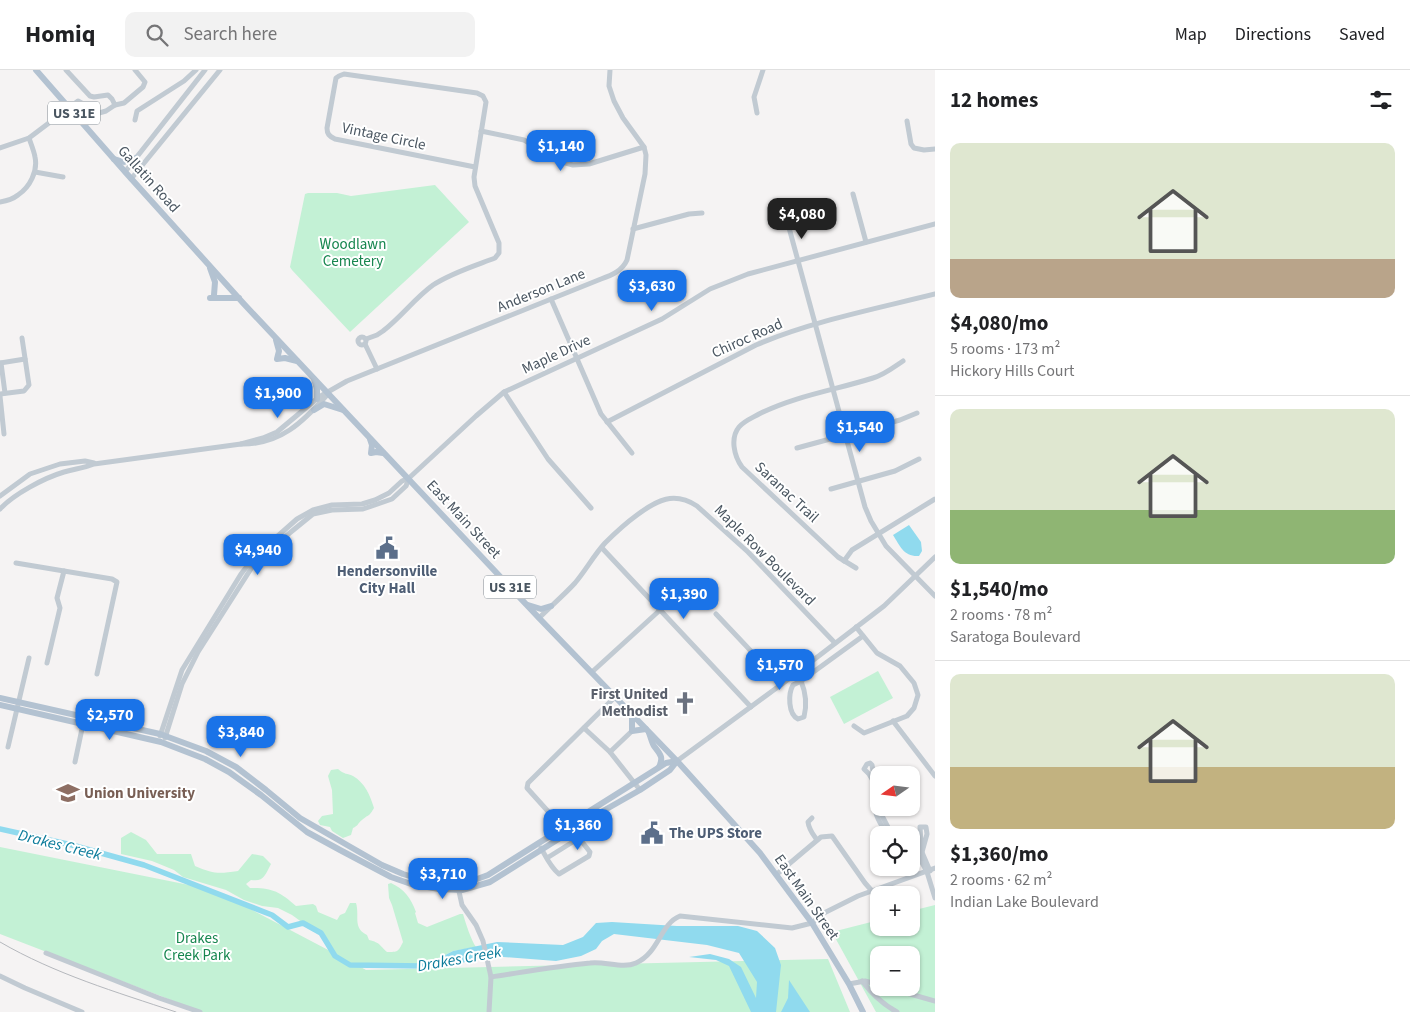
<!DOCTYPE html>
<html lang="en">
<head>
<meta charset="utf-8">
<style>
	body { margin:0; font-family:"Source Sans 3",sans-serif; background:#f2f2f2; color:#202124; height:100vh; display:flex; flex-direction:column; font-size:19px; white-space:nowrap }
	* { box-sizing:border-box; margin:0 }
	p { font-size:16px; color:#757577 }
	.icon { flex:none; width:28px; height:28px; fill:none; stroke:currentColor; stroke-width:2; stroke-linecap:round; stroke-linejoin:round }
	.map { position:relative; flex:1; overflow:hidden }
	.drawer { display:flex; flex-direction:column; background:#fff; width:475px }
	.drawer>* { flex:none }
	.needle { width:32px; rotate:256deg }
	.tools { position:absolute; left:870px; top:696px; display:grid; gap:10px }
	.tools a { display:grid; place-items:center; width:50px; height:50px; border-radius:10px; background:#fff; box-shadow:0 1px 4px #0004; font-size:25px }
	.price { position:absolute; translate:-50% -42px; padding:0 11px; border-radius:10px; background:#1a73e8; color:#fff; font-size:16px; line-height:32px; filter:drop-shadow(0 1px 2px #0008) }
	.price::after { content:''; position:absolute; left:50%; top:30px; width:15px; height:11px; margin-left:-8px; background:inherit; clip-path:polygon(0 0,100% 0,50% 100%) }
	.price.selected { background:#222; color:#fff }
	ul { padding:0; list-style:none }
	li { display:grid; align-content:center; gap:10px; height:265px; padding:0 15px }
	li+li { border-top:1px solid #e0e0e0 }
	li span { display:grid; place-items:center; height:155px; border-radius:10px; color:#555 }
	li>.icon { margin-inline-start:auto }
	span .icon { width:90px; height:90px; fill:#fffc; stroke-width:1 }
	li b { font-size:21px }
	h2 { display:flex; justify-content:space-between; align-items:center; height:60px; padding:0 15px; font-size:21px }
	header { display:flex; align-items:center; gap:30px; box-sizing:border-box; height:70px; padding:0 25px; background:#fff; border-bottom:1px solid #e0e0e0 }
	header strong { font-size:24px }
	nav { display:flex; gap:28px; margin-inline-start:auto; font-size:18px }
	.search { width:350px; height:45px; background:#f2f2f2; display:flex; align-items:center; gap:12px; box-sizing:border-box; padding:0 18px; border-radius:10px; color:#757577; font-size:19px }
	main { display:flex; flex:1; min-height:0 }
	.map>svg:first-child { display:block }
	.green { fill:#c3f1d5; fill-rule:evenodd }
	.water { fill:#90daee }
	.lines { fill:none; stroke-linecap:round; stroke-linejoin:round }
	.river { stroke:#90daee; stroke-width:5.5 }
	.minor { stroke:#c1cad2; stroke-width:5 }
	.major { stroke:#b3c2d1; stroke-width:6 }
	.rail { stroke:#b5b8bd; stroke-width:1 }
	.labels { text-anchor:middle; stroke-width:4; stroke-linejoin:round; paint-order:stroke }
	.shield { fill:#fff; stroke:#808990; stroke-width:1 }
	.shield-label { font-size:14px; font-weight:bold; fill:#4a5661 }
	.street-label { font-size:15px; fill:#4a5661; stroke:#fff }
	.park-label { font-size:15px; fill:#17864f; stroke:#fff }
	.service-label { font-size:15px; font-weight:bold; fill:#4e5e75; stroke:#fff }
	.worship-label { font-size:15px; font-weight:bold; fill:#5b616d; stroke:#fff; text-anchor:end }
	.education-label { font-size:15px; font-weight:bold; fill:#785e54; stroke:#fff; text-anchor:start }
	.water-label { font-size:16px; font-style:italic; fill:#0c7c9b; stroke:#fff }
</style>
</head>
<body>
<header>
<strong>Homiq</strong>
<div class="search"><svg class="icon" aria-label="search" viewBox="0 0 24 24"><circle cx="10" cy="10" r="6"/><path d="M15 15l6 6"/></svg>Search here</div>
<nav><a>Map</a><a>Directions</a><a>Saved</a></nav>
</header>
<main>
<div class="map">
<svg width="935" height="942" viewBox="0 0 935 942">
	<rect width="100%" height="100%" fill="#f5f3f3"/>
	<g class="green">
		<path d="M435 115 469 152 350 262 292 200 290 197 305 124 308 123H337L351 126Z"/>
		<path d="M878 601 893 628 844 654 830 627Z"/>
		<path d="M338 699C345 705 347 703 353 706 365 713 370 725 374 738 369 747 369 744 362 750 358 753 358 756 353 758L351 765 343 768 332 761 330 757 320 755 318 751 322 746 333 744 332 720 328 706 331 700Z"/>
		<path d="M131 762 146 770 157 784H191L195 796C214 804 218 804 238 801L252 784 263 786 271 794C265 805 264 812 251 810L246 814 250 818C272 818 279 821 296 836L313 834 316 836 318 842 337 850 340 845 345 843 350 833H356C360 846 352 858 367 865L369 870C381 873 379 875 387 882 398 882 398 882 403 872L392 835 389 828 388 814 391 813C404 819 411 828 416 842L415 843 418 853 427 857 460 844H463C466 854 471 870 476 877L453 881 424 896 357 895 366 900 828 889 850 942H202L0 864V777L214 820 332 882 321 863 303 853 292 845 278 838 262 836 244 830 226 820 183 807 174 800 152 791 121 784V768Z"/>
		<path d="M935 835V942H876L832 862 879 850V858H911V841ZM879 885H911V918H879Z"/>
	</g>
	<g class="water">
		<path d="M909 455 921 472 922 481 919 486C904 487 900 476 893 465Z"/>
		<path d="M612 852 677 856H738L757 861 775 878 781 895 776 942H751L729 896 716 890 689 887 710 884 729 889 741 897 756 928 757 912 739 883 707 875 614 864 602 871 596 879 581 886 556 891 490 886 453 895 441 899 424 896 453 881 497 872 563 875 583 867 596 853Z"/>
		<path d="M789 910 810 942H781L788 928Z"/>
	</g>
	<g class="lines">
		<path class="river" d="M0 759 72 775 144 795 272 845 288 857 303 853 321 863 335 886 350 895 424 896 431 895"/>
		<g class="minor">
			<path d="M66 0 90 26 94 27 108 25 112 29 115 35"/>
			<path d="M757 43 754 27 763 0"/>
			<path d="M135 50 137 41 184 11 196 0"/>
			<path d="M907 51 911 74 914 78 924 80 935 79"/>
			<path d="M481 61 524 70 562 92 573 95 589 94 644 77"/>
			<path d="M0 78 29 68 78 31 99 43 106 41 115 35 124 33 143 17 145 12 135 0"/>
			<path d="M35 102 63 107"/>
			<path d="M125 102 205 0"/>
			<path d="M131 109 220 0"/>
			<path d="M853 124 866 172"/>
			<path d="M0 132C6 131 13 129 18 125 30 117 38 101 35 87 34 81 31 74 29 68"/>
			<path d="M788 154 865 437 871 451 886 476 935 526"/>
			<path d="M633 159 689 144 702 143"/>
			<path d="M551 229 601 344 632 383"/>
			<circle cx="362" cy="271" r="4"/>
			<path d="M366 269 377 265 383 261C401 247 415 228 433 215 451 203 474 196 495 188L499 183V173L475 116 474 107 486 32 483 26 477 23 344 4 339 6 336 8 327 58C327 64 329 66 335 69L475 97"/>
			<path d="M365 274 377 299"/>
			<path d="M0 293 25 289"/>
			<path d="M1 293 5 323"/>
			<path d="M504 322 548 389 591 438"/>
			<path d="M0 324 24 321 29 315 22 268"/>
			<path d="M0 326 4 364"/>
			<path d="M607 352 756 275C813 251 875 239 935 224"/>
			<path d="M241 374 263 368 277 362 319 327 347 311 601 209C612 205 622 201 627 190L645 104 646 85 644 77 623 48 614 31 609 16 610 0"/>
			<path d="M797 378 900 350 917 343"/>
			<path d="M831 419 895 401 919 389"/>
			<path d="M0 426 30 404 60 394 85 391 94 393"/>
			<path d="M0 439C14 424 44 408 64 402 75 399 84 398 94 394L241 374C280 375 303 352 327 325"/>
			<path d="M602 478 751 637"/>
			<path d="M844 491 852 480 935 429"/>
			<path d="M16 493 112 509 117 512 97 604"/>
			<path d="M856 498 838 487 742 397C734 386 730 368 739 357 744 351 752 348 759 344 795 326 835 320 873 308 884 305 894 297 903 291"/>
			<path d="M716 544 782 614"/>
			<path d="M539 548C551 536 564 525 575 513 586 500 594 485 605 473 615 463 626 453 637 445 657 430 674 421 697 436L748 482 835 573"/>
			<path d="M47 593 60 538 57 528 64 501"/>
			<path d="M592 602 660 540"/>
			<path d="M801 611C806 623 807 635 804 647L798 649C788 644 788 624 793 615L801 611 863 566"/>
			<path d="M893 651 935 706"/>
			<path d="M854 656 864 663 907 646 914 638 918 625 914 613 900 596 877 583 856 557"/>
			<path d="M584 658 610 682 640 720"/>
			<path d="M160 666 182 600 241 504 255 486 297 449 313 440 332 435 362 434 375 430 389 423 402 411 409 408 476 346 504 322 662 249 710 219 748 204 935 154"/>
			<path d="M165 668 182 614 198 582 254 494 270 479 313 444 332 440 363 439 392 429 406 416 409 408"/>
			<path d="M8 677 29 588"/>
			<path d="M610 682 632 661"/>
			<path d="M677 691 786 611 884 536 935 487"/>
			<path d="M75 692 83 654V647"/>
			<path d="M879 711 873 701 872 695 870 693 867 694 864 699 869 704 879 721"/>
			<path d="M879 727C869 740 881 753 887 765"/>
			<path d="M879 733V740L892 765"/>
			<path d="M812 748 808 752C809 760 813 764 817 770"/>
			<path d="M563 758 527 718 528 713 615 627"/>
			<path d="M541 778C546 787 551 798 559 804L589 786 590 782 579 768 547 788"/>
			<path d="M921 780 930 801"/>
			<path d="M916 781 921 773 920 757H926L927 764 922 782"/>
			<path d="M916 781 927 802 935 828"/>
			<path d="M777 804 821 767 832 766 865 813 872 821"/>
			<path d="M458 817 462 835 476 855 483 871 491 907 489 942"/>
			<path d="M46 883 159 928 200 942"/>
			<path d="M0 906 25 918 82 942"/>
			<path d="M491 907C524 902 557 896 590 893 605 891 623 899 636 893 659 883 660 854 680 846L792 858 812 853 824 843 858 826 935 798"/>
			<path d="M862 911C872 924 882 934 897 942"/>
			<path d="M849 914 865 911 879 915"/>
			<path d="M889 918 935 931"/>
		</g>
		<g class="major">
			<path d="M36 0 127 104 244 234 539 548 677 691 760 783 812 853 849 914 863 942"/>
			<path d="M114 89 124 92 136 88"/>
			<path d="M210 198 215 212 214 225"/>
			<path d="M210 228H239"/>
			<path d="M276 270 279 281 277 289 285 288 297 291"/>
			<path d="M314 309 317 319V329"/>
			<path d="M314 340 324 334 343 340"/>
			<path d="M370 369 372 375 371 383 376 382 383 383"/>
			<path d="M528 535 541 539 551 536"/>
			<path d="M0 628 160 664 206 681 236 697 266 720 300 748 382 795 403 804 423 810 458 814 469 812 488 805 666 693 677 691"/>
			<path d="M0 635 161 672 205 689 229 702 261 725 307 762 340 780 391 807 411 814 439 819 462 820 490 812 603 741 640 720 670 700 677 691"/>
			<path d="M632 644V661L646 659"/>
			<path d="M649 663C651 668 652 673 654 676 660 684 664 687 659 697"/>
		</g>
		<path class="rail" d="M0 872C55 904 116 922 176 942"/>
	</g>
	<defs>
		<symbol id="civic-bare" viewBox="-9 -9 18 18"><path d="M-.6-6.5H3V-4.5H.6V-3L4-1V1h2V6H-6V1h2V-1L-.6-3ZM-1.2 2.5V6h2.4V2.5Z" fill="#5c6f8a" stroke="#fff" stroke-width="2.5" paint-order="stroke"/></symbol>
		<symbol id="church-bare" viewBox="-9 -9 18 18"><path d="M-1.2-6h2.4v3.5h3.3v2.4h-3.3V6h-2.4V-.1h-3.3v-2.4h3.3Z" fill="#6b7280" stroke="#fff" stroke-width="2.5" paint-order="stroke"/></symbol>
		<symbol id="university-bare" viewBox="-9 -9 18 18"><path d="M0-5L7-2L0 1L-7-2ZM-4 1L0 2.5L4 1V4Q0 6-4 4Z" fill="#8d6e63" stroke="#fff" stroke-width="2.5" paint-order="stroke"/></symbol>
	</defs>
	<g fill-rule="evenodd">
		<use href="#civic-bare" x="371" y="462" width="32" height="32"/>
		<use href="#church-bare" x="669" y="617" width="32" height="32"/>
		<use href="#university-bare" x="52" y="707" width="32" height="32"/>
		<use href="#civic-bare" x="636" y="747" width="32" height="32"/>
	</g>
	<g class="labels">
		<g class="shield">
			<rect x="48" y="31.5" width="52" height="23" rx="4"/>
			<rect x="484" y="505.5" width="52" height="23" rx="4"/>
		</g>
		<g class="shield-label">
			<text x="74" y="48">US 31E</text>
			<text x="510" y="522">US 31E</text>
		</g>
		<g class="street-label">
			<text transform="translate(384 66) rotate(12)" y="5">Vintage Circle</text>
			<text transform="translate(149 109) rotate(48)" y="5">Gallatin Road</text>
			<text transform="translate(541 220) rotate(-22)" y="5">Anderson Lane</text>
			<text transform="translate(747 268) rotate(-24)" y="5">Chiroc Road</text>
			<text transform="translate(556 284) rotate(-25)" y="5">Maple Drive</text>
			<text transform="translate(787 422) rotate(43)" y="5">Saranac Trail</text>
			<text transform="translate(464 449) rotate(47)" y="5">East Main Street</text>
			<text transform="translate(765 485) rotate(45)" y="5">Maple Row Boulevard</text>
			<text transform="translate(807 827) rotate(55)" y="5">East Main Street</text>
		</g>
		<g class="park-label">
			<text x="353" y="179">Woodlawn<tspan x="353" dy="17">Cemetery</tspan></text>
			<text x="197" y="873">Drakes<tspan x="197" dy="17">Creek Park</tspan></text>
		</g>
		<g class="service-label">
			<text x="387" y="506">Hendersonville<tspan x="387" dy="17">City Hall</tspan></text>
			<text x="669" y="768" text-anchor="start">The UPS Store</text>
		</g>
		<g class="worship-label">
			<text x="668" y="629">First United<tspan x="668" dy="17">Methodist</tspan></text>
		</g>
		<g class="education-label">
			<text x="84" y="728">Union University</text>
		</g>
		<g class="water-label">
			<text transform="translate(60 774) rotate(14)" y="6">Drakes Creek</text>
			<text transform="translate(459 888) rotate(-10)" y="6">Drakes Creek</text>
		</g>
	</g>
</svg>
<div class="tools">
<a><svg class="needle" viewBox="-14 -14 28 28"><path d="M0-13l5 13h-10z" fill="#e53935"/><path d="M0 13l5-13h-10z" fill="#757577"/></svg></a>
<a><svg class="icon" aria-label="locate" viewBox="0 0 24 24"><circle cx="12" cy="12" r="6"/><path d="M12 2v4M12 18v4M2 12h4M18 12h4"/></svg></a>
<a>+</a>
<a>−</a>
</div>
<b class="price" style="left:561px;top:102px">$1,140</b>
<b class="price selected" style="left:802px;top:170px">$4,080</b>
<b class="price" style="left:652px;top:242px">$3,630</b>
<b class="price" style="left:278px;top:349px">$1,900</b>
<b class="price" style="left:860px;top:383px">$1,540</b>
<b class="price" style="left:258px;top:506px">$4,940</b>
<b class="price" style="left:684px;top:550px">$1,390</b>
<b class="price" style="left:780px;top:621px">$1,570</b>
<b class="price" style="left:110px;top:671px">$2,570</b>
<b class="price" style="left:241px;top:688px">$3,840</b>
<b class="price" style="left:578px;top:781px">$1,360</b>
<b class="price" style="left:443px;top:830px">$3,710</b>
</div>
<section class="drawer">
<h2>12 homes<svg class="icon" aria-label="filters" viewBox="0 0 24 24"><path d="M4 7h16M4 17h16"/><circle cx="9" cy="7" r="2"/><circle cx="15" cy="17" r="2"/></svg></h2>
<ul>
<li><span style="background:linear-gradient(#dfe7d0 75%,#b9a48a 0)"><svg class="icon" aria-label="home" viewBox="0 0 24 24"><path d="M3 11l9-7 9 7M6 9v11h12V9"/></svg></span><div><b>$4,080/mo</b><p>5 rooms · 173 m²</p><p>Hickory Hills Court</p></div></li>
<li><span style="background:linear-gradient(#dfe7d0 65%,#8fb573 0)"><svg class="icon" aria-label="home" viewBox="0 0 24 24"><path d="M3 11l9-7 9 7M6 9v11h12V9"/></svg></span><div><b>$1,540/mo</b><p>2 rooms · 78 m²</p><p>Saratoga Boulevard</p></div></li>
<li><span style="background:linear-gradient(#dfe7d0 60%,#c2b280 0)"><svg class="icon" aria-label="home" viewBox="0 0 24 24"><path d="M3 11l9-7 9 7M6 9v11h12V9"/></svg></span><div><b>$1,360/mo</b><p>2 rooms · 62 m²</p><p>Indian Lake Boulevard</p></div></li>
</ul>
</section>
</main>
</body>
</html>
